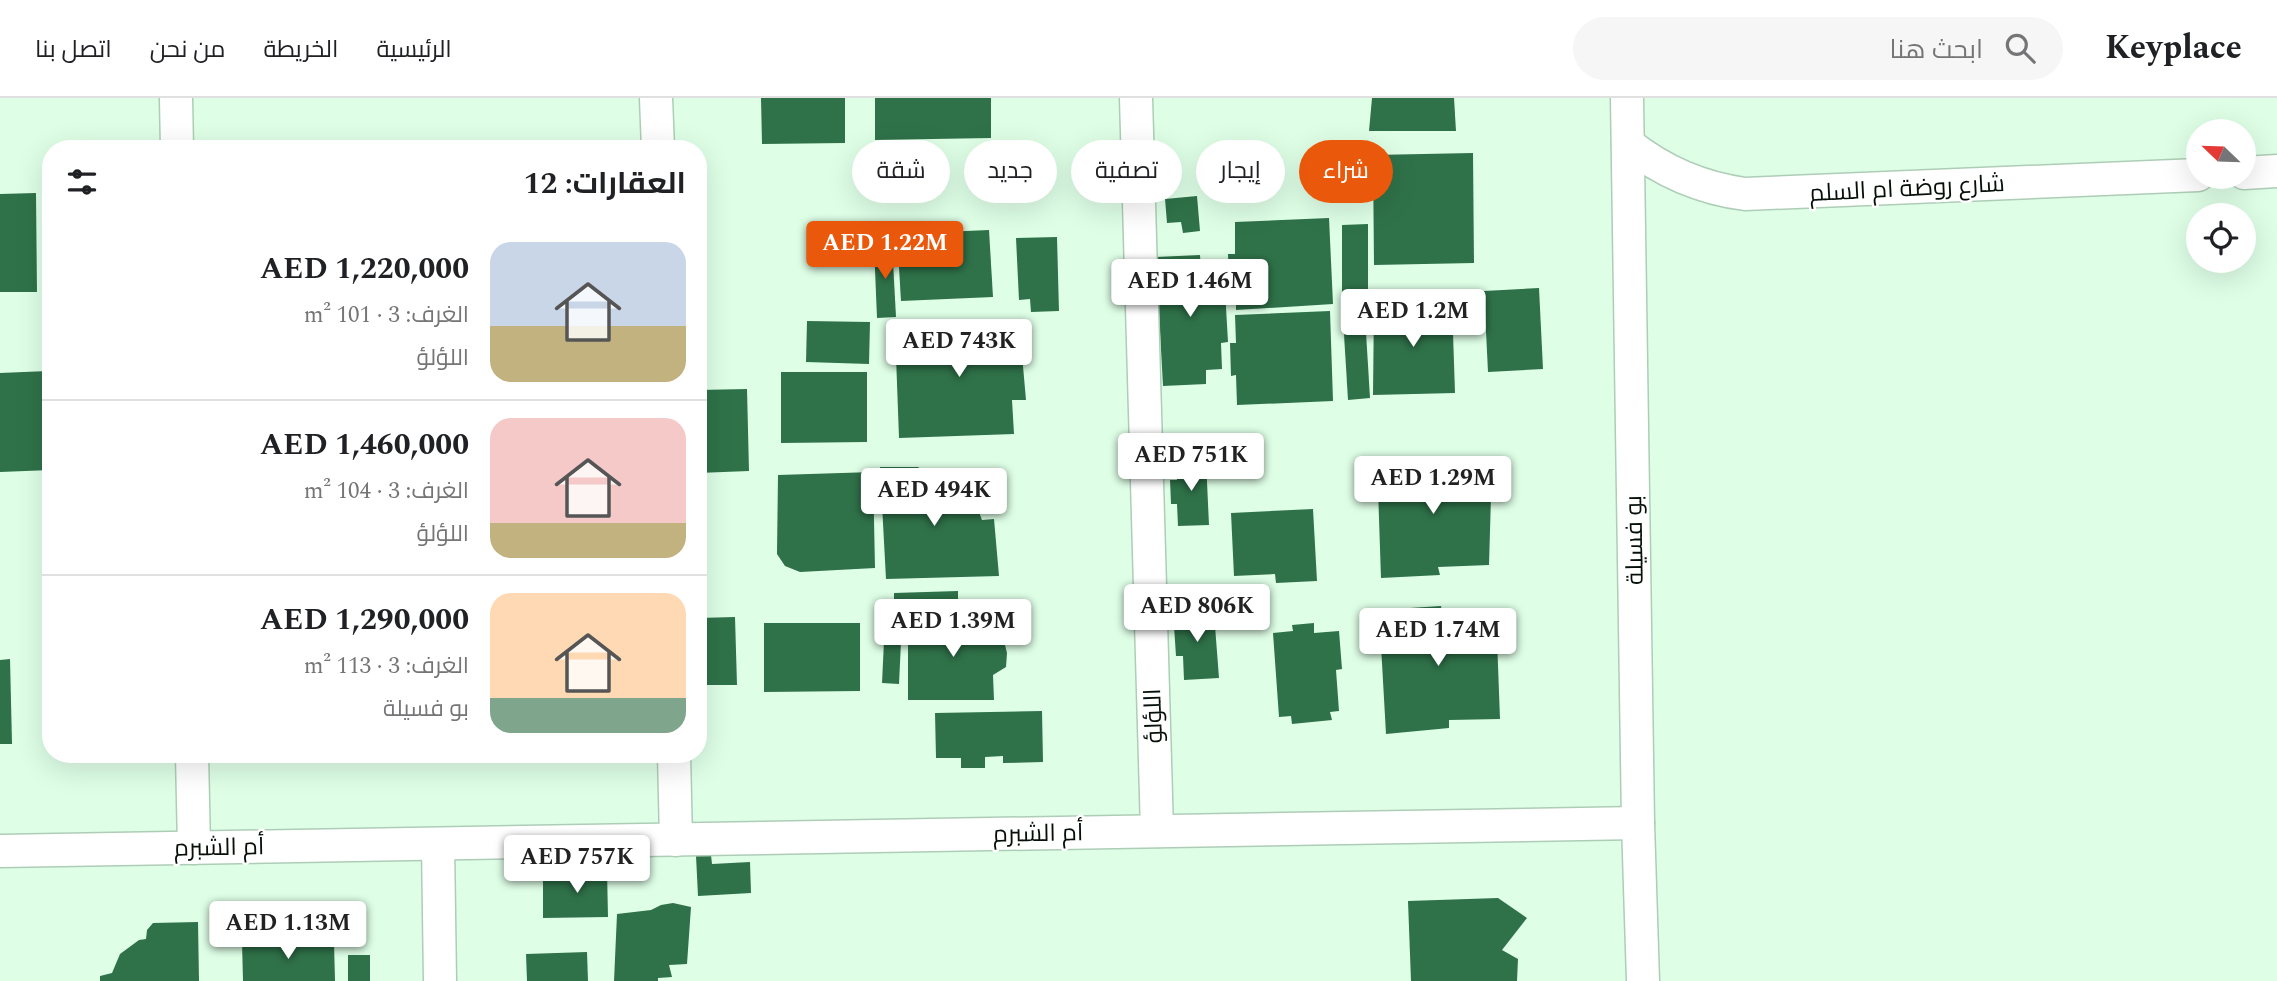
<!DOCTYPE html>
<html lang="ar">
<head>
<meta charset="utf-8">
<style>
	body { margin:0; font-family:Spectral,Cairo,serif; background:#f6f6f6; color:#202124; direction:rtl; height:100vh; display:flex; flex-direction:column; font-size:26px; white-space:nowrap }
	* { box-sizing:border-box; margin:0 }
	p { font-size:23px; color:#757577 }
	.icon { flex:none; width:38px; height:38px; fill:none; stroke:currentColor; stroke-width:2; stroke-linecap:round; stroke-linejoin:round }
	.map { position:relative; flex:1; overflow:hidden; direction:ltr }
	.panel { position:absolute; left:42px; top:42px; width:665px; height:623px; display:flex; flex-direction:column; background:#fff; border-radius:28px; box-shadow:0 7px 28px #0002; direction:rtl }
	.panel>* { flex:none }
	.top-card { position:absolute; left:728px; top:42px; width:665px; height:63px; direction:rtl; display:flex; gap:14px }
	.needle { width:46px; rotate:293deg }
	.controls { position:absolute; left:2186px; top:21px; display:grid; gap:14px }
	.controls a { display:grid; place-items:center; width:70px; height:70px; border-radius:50%; background:#fff; box-shadow:0 7px 28px #0002; font-size:35px }
	.price { position:absolute; translate:-50% -60px; padding:0 16px; border-radius:7px; background:#fff; color:#222; font-size:23px; line-height:46px; filter:drop-shadow(0 2px 4px #0008) }
	.price::after { content:''; position:absolute; left:50%; top:42px; width:21px; height:16px; margin-left:-10px; background:inherit; clip-path:polygon(0 0,100% 0,50% 100%) }
	.price.current { background:#ea580c; color:#fff }
	ul { padding:0; list-style:none }
	li { display:flex; align-items:center; gap:21px; height:175px; padding:0 21px }
	li+li { border-top:2px solid #e0e0e0 }
	li span { display:grid; place-items:center; flex:none; width:196px; height:140px; border-radius:21px; color:#555 }
	li>.icon { margin-inline-start:auto }
	span .icon { width:84px; height:84px; fill:#fffc; stroke-width:1 }
	li b { font-size:30px }
	h2 { display:flex; justify-content:space-between; align-items:center; height:84px; padding:0 21px; font-size:30px }
	.tag { padding:0 24px; border-radius:32px; background:#fff; box-shadow:0 7px 28px #0002; font-size:24px; line-height:63px }
	.tag.current { background:#ea580c; color:#fff }
	header { display:flex; align-items:center; gap:42px; box-sizing:border-box; height:98px; padding:0 35px; background:#fff; border-bottom:2px solid #e0e0e0 }
	header strong { font-size:33px }
	nav { display:flex; gap:38px; margin-inline-start:auto; font-size:24px }
	.search { width:490px; height:63px; background:#f6f6f6; display:flex; align-items:center; gap:18px; box-sizing:border-box; padding:0 24px; border-radius:38px; color:#757577; font-size:26px }
	.map>svg:first-child { display:block }
	.building { fill:#2f7249 }
	.lines { fill:none; stroke-linecap:round; stroke-linejoin:round }
	.minor-casing { stroke:#aecdb7; stroke-width:35 }
	.minor { stroke:#fff; stroke-width:32 }
	.labels { text-anchor:middle; stroke-width:5; stroke-linejoin:round; paint-order:stroke }
	.street-label { font-size:24px; fill:#061009; stroke:#fff }
</style>
</head>
<body>
<header>
<strong>Keyplace</strong>
<div class="search"><svg class="icon" aria-label="search" viewBox="0 0 24 24"><circle cx="10" cy="10" r="6"/><path d="M15 15l6 6"/></svg>ابحث هنا</div>
<nav><a>الرئيسية</a><a>الخريطة</a><a>من نحن</a><a>اتصل بنا</a></nav>
</header>
<div class="map">
<svg width="2277" height="883" viewBox="0 0 2277 883">
	<rect width="100%" height="100%" fill="#defee6"/>
	<g class="building">
		<path d="M761 0H845V45L762 46Z"/>
		<path d="M875 0H991V40L875 42Z"/>
		<path d="M1372 0H1454L1456 33H1369Z"/>
		<path d="M1473 55 1474 165 1374 167 1373 57Z"/>
		<path d="M36 95 37 194H0V96Z"/>
		<path d="M1197 98 1200 133 1183 135 1181 124 1167 125 1165 101Z"/>
		<path d="M1329 120 1333 206 1236 212V188H1229L1228 156H1235V124Z"/>
		<path d="M1368 126V213H1342V127Z"/>
		<path d="M989 132 993 199 901 203 897 136Z"/>
		<path d="M1057 139 1059 213 1031 214 1030 201 1019 202 1016 140Z"/>
		<path d="M892 145 896 219 877 220 874 147Z"/>
		<path d="M1200 157 1201 171 1220 170 1222 193 1225 192 1228 244 1221 245 1222 271 1206 272V286L1163 288 1156 159Z"/>
		<path d="M1539 190 1543 271 1488 274 1484 193Z"/>
		<path d="M1374 205H1452L1455 295 1373 297Z"/>
		<path d="M1330 213 1333 303 1237 307 1236 277 1231 278 1230 245H1236L1235 217Z"/>
		<path d="M1365 218 1370 300 1348 302 1343 220Z"/>
		<path d="M807 223 870 224 869 266 806 264Z"/>
		<path d="M1019 223 1026 302H1012L1014 336 899 340 895 231Z"/>
		<path d="M48 273 51 372 0 374V275Z"/>
		<path d="M781 274H867V344L781 345Z"/>
		<path d="M747 291 749 373 698 375V292Z"/>
		<path d="M1438 358V368L1492 364 1489 467 1438 469 1440 477 1381 480 1377 361Z"/>
		<path d="M1206 362 1209 427 1178 428 1177 406H1171L1170 382H1177L1176 364Z"/>
		<path d="M880 369H918L933 379 959 386 972 395 982 422 994 421 999 478 886 481Z"/>
		<path d="M873 374 875 470 800 474 785 468 777 456 778 377Z"/>
		<path d="M1313 411 1317 483 1276 485 1275 476 1234 478 1231 415Z"/>
		<path d="M958 493V513L894 515V495Z"/>
		<path d="M1441 508 1442 515 1496 514 1500 621 1449 622V630L1386 636 1379 512Z"/>
		<path d="M1204 511V516L1214 515 1219 580 1184 582 1183 558H1176L1173 513Z"/>
		<path d="M735 519 737 587H705V568H698V520Z"/>
		<path d="M908 520H994L993 540 1004 543 1007 555 1006 569 993 577 994 602H908Z"/>
		<path d="M885 522 902 523 899 586 882 585Z"/>
		<path d="M764 525H860V593L764 594Z"/>
		<path d="M1314 525V535L1339 533 1342 571 1336 572 1339 613 1330 614 1332 622 1292 626 1291 618 1279 619 1273 535 1293 533 1292 527Z"/>
		<path d="M10 561 12 646H0V562Z"/>
		<path d="M1042 613 1043 664 1003 665V658L985 659V670H961V660H936L935 615Z"/>
		<path d="M711 757 712 766 750 764 751 795 698 798 696 758Z"/>
		<path d="M607 772 608 819 543 820V782H564V773Z"/>
		<path d="M1498 800 1527 820 1502 852 1518 861 1517 883H1411L1408 803Z"/>
		<path d="M673 805 691 809 687 866 669 867 672 879 658 880V883H614L617 816 651 812 661 807Z"/>
		<path d="M198 824 199 883H100V878L112 875 120 856 139 842 146 841 147 832 153 825Z"/>
		<path d="M284 838 295 839 303 846 334 844 335 883H243L242 844 275 845Z"/>
		<path d="M587 854 588 883H527L526 856Z"/>
		<rect x="348" y="857" width="22" height="26"/>
	</g>
	<g class="lines">
		<defs>
			<g id="minor">
				<path d="M176 0 177 51"/>
				<path d="M656 0 658 51"/>
				<path d="M1136 0 1157 733"/>
				<path d="M1627 0 1638 725 1643 883"/>
				<path d="M1628 46C1663 74 1700 90 1745 96L2198 77"/>
				<path d="M2244 75 2277 73"/>
				<path d="M192 656 194 750"/>
				<path d="M674 656 676 742"/>
				<path d="M438 746 440 883"/>
				<path d="M0 753 1638 725"/>
			</g>
		</defs>
		<use href="#minor" class="minor-casing"/>
		<use href="#minor" class="minor"/>
	</g>
	<g class="labels">
		<g class="street-label">
			<text transform="translate(1907 90) rotate(-3)" y="8">شارع روضة ام السلم</text>
			<text transform="translate(1634 442) rotate(-91)" y="8">بو فسيلة</text>
			<text transform="translate(1153 618) rotate(-92)" y="8">اللؤلؤ</text>
			<text transform="translate(1038 735) rotate(-1)" y="8">أم الشبرم</text>
			<text transform="translate(219 749) rotate(-1)" y="8">أم الشبرم</text>
		</g>
	</g>
</svg>
<div class="controls">
<a><svg class="needle" viewBox="-14 -14 28 28"><path d="M0-13l5 13h-10z" fill="#e53935"/><path d="M0 13l5-13h-10z" fill="#757577"/></svg></a>
<a><svg class="icon" aria-label="locate" viewBox="0 0 24 24"><circle cx="12" cy="12" r="6"/><path d="M12 2v4M12 18v4M2 12h4M18 12h4"/></svg></a>
</div>
<b class="price current" style="left:885px;top:183px">AED 1.22M</b>
<b class="price" style="left:1190px;top:221px">AED 1.46M</b>
<b class="price" style="left:1413px;top:251px">AED 1.2M</b>
<b class="price" style="left:959px;top:281px">AED 743K</b>
<b class="price" style="left:1191px;top:395px">AED 751K</b>
<b class="price" style="left:1433px;top:418px">AED 1.29M</b>
<b class="price" style="left:934px;top:430px">AED 494K</b>
<b class="price" style="left:1197px;top:546px">AED 806K</b>
<b class="price" style="left:953px;top:561px">AED 1.39M</b>
<b class="price" style="left:1438px;top:570px">AED 1.74M</b>
<b class="price" style="left:577px;top:797px">AED 757K</b>
<b class="price" style="left:288px;top:863px">AED 1.13M</b>
<div class="top-card">
<a class="tag current">شراء</a>
<a class="tag">إيجار</a>
<a class="tag">تصفية</a>
<a class="tag">جديد</a>
<a class="tag">شقة</a>
</div>
<section class="panel">
<h2>العقارات: 12<svg class="icon" aria-label="filters" viewBox="0 0 24 24"><path d="M4 7h16M4 17h16"/><circle cx="9" cy="7" r="2"/><circle cx="15" cy="17" r="2"/></svg></h2>
<ul>
<li><span style="background:linear-gradient(#c9d6e8 60%,#c2b280 0)"><svg class="icon" aria-label="home" viewBox="0 0 24 24"><path d="M3 11l9-7 9 7M6 9v11h12V9"/></svg></span><div><b>AED 1,220,000</b><p>الغرف: 3 · 101 m²</p><p>اللؤلؤ</p></div></li>
<li><span style="background:linear-gradient(#f6c9c9 75%,#c2b280 0)"><svg class="icon" aria-label="home" viewBox="0 0 24 24"><path d="M3 11l9-7 9 7M6 9v11h12V9"/></svg></span><div><b>AED 1,460,000</b><p>الغرف: 3 · 104 m²</p><p>اللؤلؤ</p></div></li>
<li><span style="background:linear-gradient(#ffd9b3 75%,#7fa58c 0)"><svg class="icon" aria-label="home" viewBox="0 0 24 24"><path d="M3 11l9-7 9 7M6 9v11h12V9"/></svg></span><div><b>AED 1,290,000</b><p>الغرف: 3 · 113 m²</p><p>بو فسيلة</p></div></li>
</ul>
</section>
</div>
</body>
</html>
